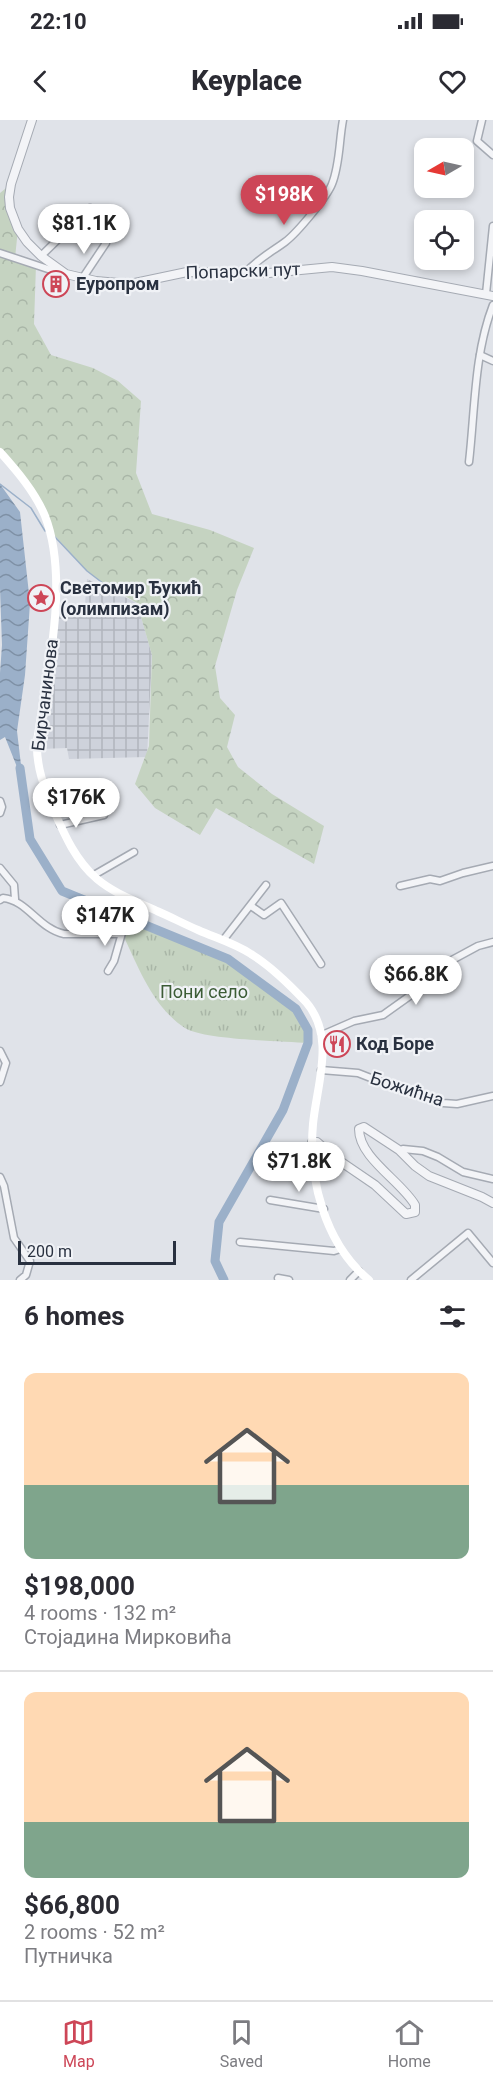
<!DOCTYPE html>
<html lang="en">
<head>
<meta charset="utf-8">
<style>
	body { margin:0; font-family:Roboto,sans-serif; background:#f7f7f7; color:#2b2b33; height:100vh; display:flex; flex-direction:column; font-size:22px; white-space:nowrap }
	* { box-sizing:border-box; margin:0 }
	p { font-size:20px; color:#7c7c81 }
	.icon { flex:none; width:33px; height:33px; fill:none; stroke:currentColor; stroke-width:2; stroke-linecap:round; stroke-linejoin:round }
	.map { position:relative; height:1160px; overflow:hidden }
	.sheet { display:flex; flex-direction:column; background:#fff; flex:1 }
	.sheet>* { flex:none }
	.needle { width:39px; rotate:261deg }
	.controls { position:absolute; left:414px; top:18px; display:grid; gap:12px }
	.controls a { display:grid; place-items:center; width:60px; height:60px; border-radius:12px; background:#fff; box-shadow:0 3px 9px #0003; font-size:30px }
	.scale { position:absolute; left:18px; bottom:15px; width:158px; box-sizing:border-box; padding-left:6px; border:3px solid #293140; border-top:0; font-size:16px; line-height:21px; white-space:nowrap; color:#293140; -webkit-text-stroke:4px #f0f2f6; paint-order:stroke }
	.price { position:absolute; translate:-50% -51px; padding:0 14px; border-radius:21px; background:#fff; color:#222; font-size:20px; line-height:39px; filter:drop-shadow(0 2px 3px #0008) }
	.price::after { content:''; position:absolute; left:50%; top:36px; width:18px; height:14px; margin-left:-9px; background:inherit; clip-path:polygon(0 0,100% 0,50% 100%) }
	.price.on { background:#cd4657; color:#fff }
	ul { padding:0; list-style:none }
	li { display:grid; align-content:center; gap:12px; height:318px; padding:0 24px }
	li+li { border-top:2px solid #e1e1e2 }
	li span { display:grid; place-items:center; height:186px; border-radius:12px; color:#555 }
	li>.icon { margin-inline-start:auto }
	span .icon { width:108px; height:108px; fill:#fffc; stroke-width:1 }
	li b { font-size:26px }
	h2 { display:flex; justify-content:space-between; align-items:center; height:72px; padding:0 24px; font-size:26px }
	.status { display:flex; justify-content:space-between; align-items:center; height:42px; padding:0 30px; background:#fff; direction:ltr }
	.status svg { height:16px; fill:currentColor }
	header { display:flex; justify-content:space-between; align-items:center; height:78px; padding:0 24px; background:#fff; font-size:27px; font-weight:800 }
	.menu { display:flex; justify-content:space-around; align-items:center; height:84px; border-top:2px solid #e1e1e2; background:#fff; font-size:16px; color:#7c7c81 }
	.menu a { display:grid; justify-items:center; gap:3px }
	.menu .on { color:#cd4657 }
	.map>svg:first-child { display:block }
	.industrial { fill:url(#industrial-grid) }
	.forest { fill:url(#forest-crowns) }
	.park { fill:url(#park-tufts) }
	.water { fill:url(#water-waves) }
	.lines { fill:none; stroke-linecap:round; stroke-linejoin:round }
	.stream { stroke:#9bb0c9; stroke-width:1.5 }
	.river { stroke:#9bb0c9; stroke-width:9 }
	.minor-casing { stroke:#a5aab3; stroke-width:9 }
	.tertiary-casing { stroke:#a5aab3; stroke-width:10 }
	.minor { stroke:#f3f4f7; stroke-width:6 }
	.tertiary { stroke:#f3f4f7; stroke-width:8 }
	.secondary { stroke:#fff; stroke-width:8 }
	.labels { text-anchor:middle; stroke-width:4.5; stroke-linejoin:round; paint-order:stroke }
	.street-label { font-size:18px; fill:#293140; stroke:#f0f2f6 }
	.poi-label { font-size:18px; font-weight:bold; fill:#293140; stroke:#f0f2f6; text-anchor:start }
	.park-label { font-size:18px; fill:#3c5c36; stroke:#f0f2f6 }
</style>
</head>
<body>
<div class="status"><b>22:10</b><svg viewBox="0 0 49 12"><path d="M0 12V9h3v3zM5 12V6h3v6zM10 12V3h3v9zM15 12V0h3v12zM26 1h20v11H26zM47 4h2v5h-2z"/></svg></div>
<header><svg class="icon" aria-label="back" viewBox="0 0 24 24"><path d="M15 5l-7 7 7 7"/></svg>Keyplace<svg class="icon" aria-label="heart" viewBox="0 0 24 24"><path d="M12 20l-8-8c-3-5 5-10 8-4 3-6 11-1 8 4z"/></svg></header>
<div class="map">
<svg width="493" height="1160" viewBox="0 0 493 1160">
	<defs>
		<pattern id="industrial-grid" width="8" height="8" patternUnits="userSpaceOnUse" patternTransform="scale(1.5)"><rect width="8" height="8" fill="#ced2db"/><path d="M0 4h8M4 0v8" fill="none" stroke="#b1b5bd"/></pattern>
		<pattern id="forest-crowns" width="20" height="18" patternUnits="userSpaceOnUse" patternTransform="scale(1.5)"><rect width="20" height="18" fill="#c5d3c1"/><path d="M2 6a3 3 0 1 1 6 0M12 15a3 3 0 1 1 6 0" fill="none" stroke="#a9b6a7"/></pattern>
		<pattern id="park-tufts" width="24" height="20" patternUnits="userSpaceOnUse" patternTransform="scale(1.5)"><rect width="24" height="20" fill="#c5d3c1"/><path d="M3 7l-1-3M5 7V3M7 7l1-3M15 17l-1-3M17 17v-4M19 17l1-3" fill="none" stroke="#a9b6a7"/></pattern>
		<pattern id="water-waves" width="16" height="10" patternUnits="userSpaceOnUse" patternTransform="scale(1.5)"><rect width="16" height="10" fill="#9bb0c9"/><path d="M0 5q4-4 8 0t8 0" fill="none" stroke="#7e90a5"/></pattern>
	</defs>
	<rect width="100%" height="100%" fill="#e0e3e9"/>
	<path class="industrial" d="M87 459 137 483 152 535 147 637 69 639 67 628 39 629 57 496 84 497Z"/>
	<path class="forest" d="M11 64 9 72 18 109 15 138 36 145 34 204 51 235 93 248 118 261 141 281 136 353 152 394 210 410 254 428 237 470 215 546 220 578 235 595 227 627 238 647 272 674 324 706 314 744 216 688 200 715 155 688 135 664 149 626 152 535 137 483 104 464 87 451 56 417 51 418 45 396 0 332V73Z"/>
	<path class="park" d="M132 800 175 816 228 839 296 889 308 910V923C282 921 204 920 185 908 154 888 139 849 124 817Z"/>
	<path class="water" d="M0 364 20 392 30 483 25 555 17 611 23 662 5 617 0 620V553L2 525 0 468Z"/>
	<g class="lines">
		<g class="stream">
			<path d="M0 364 31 388 45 411"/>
			<path d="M55 417 87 451 104 464"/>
		</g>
		<path class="river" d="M20 648 30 719 62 771 228 839 296 889 308 910V923L283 990 219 1102 215 1141 224 1160"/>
		<defs>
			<g id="minor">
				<path d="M482 0 477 21 493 35"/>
				<path d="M0 133 54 151 62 152"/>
				<path d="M41 136 90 88"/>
				<path d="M245 153C259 138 270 133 285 122 297 113 327 77 332 64 340 44 339 21 343 0"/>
				<path d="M82 159 106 123"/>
				<path d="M486 174 493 106"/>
				<path d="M480 235 493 241"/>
				<path d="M469 342C475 290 474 234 493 185"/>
				<path d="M0 681 2 687 0 693"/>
				<path d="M60 705 104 695"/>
				<path d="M0 748 14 765 15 779"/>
				<path d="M94 755 134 732"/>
				<path d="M400 766 430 759 440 761 463 753 493 746"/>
				<path d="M0 780 3 778C27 780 39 809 64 814H119L124 809 136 782"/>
				<path d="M251 786 264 795 281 783 321 844"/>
				<path d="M224 819 266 765"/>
				<path d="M108 851 114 841 122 813"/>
				<path d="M322 915 354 901 383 895 418 870 441 846 478 826 493 822"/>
				<path d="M0 931 6 943 0 962"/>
				<path d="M321 950 358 953 399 969 426 975 443 983 457 984 493 976"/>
				<path d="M401 1032 403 1029 423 1031 438 1037 463 1052 493 1059"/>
				<path d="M0 1057 4 1066 14 1118 30 1141 26 1155 20 1160"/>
				<path d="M270 1080 324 1089"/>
				<path d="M240 1122 334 1131 340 1129"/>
				<path d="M278 1158 289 1160"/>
				<path d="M350 1160 359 1151"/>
				<path d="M411 1160 468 1113 493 1143"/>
			</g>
			<g id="tertiary">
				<path d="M32 0 11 64 9 77 10 88 18 109 27 122 41 136 66 154 96 161 130 164 187 152 269 153 332 147 362 151 493 176"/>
				<path d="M312 1022H317L334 1037 375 1065 406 1094 415 1092V1085C401 1061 359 1038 359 1009L364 1007 399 1030 415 1046 429 1056 482 1077 493 1083"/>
			</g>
		</defs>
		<use href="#minor" class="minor-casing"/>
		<use href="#tertiary" class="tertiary-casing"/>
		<use href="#minor" class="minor"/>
		<use href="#tertiary" class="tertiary"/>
		<path class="secondary" d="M0 332C17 351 35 372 45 396 70 460 47 555 37 621 36 647 44 667 54 691 65 716 76 741 97 759 115 774 136 781 157 791 171 797 184 804 198 810 216 818 234 823 251 834 271 846 290 865 306 882 336 917 317 963 313 1004 308 1059 325 1124 369 1160"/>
	</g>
	<defs>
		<symbol id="building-ring" viewBox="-11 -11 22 22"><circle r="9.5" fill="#f0f2f6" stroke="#cd4657" stroke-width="1.5"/><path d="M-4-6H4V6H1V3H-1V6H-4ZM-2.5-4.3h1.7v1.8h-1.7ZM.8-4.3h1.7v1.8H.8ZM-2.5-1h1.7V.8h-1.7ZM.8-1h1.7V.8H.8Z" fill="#cd4657"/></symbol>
		<symbol id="sight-ring" viewBox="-11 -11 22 22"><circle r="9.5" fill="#f0f2f6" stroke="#cd4657" stroke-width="1.5"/><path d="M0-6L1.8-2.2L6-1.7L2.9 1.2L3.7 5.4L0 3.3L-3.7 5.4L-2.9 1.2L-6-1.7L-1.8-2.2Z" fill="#cd4657"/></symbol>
		<symbol id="restaurant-ring" viewBox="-11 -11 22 22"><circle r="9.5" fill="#f0f2f6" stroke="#cd4657" stroke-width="1.5"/><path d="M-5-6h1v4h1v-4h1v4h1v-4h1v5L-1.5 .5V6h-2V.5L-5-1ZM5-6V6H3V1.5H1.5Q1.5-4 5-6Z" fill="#cd4657"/></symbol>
	</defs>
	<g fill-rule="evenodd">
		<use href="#building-ring" x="41" y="149" width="30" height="30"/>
		<use href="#sight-ring" x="26" y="463" width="30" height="30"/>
		<use href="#restaurant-ring" x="322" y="909" width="30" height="30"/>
	</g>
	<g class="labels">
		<g class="street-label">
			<text transform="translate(243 151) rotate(-2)" y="6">Попарски пут</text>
			<text transform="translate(45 575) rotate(-83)" y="6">Бирчанинова</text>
			<text transform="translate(407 969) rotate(18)" y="6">Божићна</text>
		</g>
		<g class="poi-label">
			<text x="76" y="170">Еуропром</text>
			<text x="60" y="474">Светомир Ђукић<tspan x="60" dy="21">(олимпизам)</tspan></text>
			<text x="356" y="930">Код Боре</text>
		</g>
		<g class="park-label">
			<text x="204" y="878">Пони село</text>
		</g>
	</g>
</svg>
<div class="controls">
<a><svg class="needle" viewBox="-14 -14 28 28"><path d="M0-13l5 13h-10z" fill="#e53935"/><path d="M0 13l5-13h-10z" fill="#7c7c81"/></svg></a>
<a><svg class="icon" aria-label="locate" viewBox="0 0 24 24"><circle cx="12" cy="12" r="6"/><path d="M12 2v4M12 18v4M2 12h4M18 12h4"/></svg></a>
</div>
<div class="scale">200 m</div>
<b class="price on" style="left:284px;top:106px">$198K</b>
<b class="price" style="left:84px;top:135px">$81.1K</b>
<b class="price" style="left:76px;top:709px">$176K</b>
<b class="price" style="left:105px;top:827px">$147K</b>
<b class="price" style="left:416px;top:886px">$66.8K</b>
<b class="price" style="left:299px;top:1073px">$71.8K</b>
</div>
<section class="sheet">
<h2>6 homes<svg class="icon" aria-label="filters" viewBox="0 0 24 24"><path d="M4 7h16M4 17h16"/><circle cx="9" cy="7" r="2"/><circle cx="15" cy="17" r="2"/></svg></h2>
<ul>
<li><span style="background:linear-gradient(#ffd9b3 60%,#7fa58c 0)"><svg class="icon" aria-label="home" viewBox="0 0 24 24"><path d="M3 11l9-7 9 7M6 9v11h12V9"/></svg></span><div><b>$198,000</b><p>4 rooms · 132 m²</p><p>Стојадина Мирковића</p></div></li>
<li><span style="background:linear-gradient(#ffd9b3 70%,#7fa58c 0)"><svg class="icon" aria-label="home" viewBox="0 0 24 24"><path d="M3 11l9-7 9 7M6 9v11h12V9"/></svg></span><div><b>$66,800</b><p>2 rooms · 52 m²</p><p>Путничка</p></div></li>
</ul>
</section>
<nav class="menu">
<a class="on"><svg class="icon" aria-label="map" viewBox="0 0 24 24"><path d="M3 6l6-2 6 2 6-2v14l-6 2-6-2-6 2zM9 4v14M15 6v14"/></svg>Map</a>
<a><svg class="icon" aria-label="saved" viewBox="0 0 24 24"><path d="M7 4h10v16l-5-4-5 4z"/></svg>Saved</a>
<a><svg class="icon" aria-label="home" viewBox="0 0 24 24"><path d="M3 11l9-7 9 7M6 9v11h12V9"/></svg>Home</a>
</nav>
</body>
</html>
